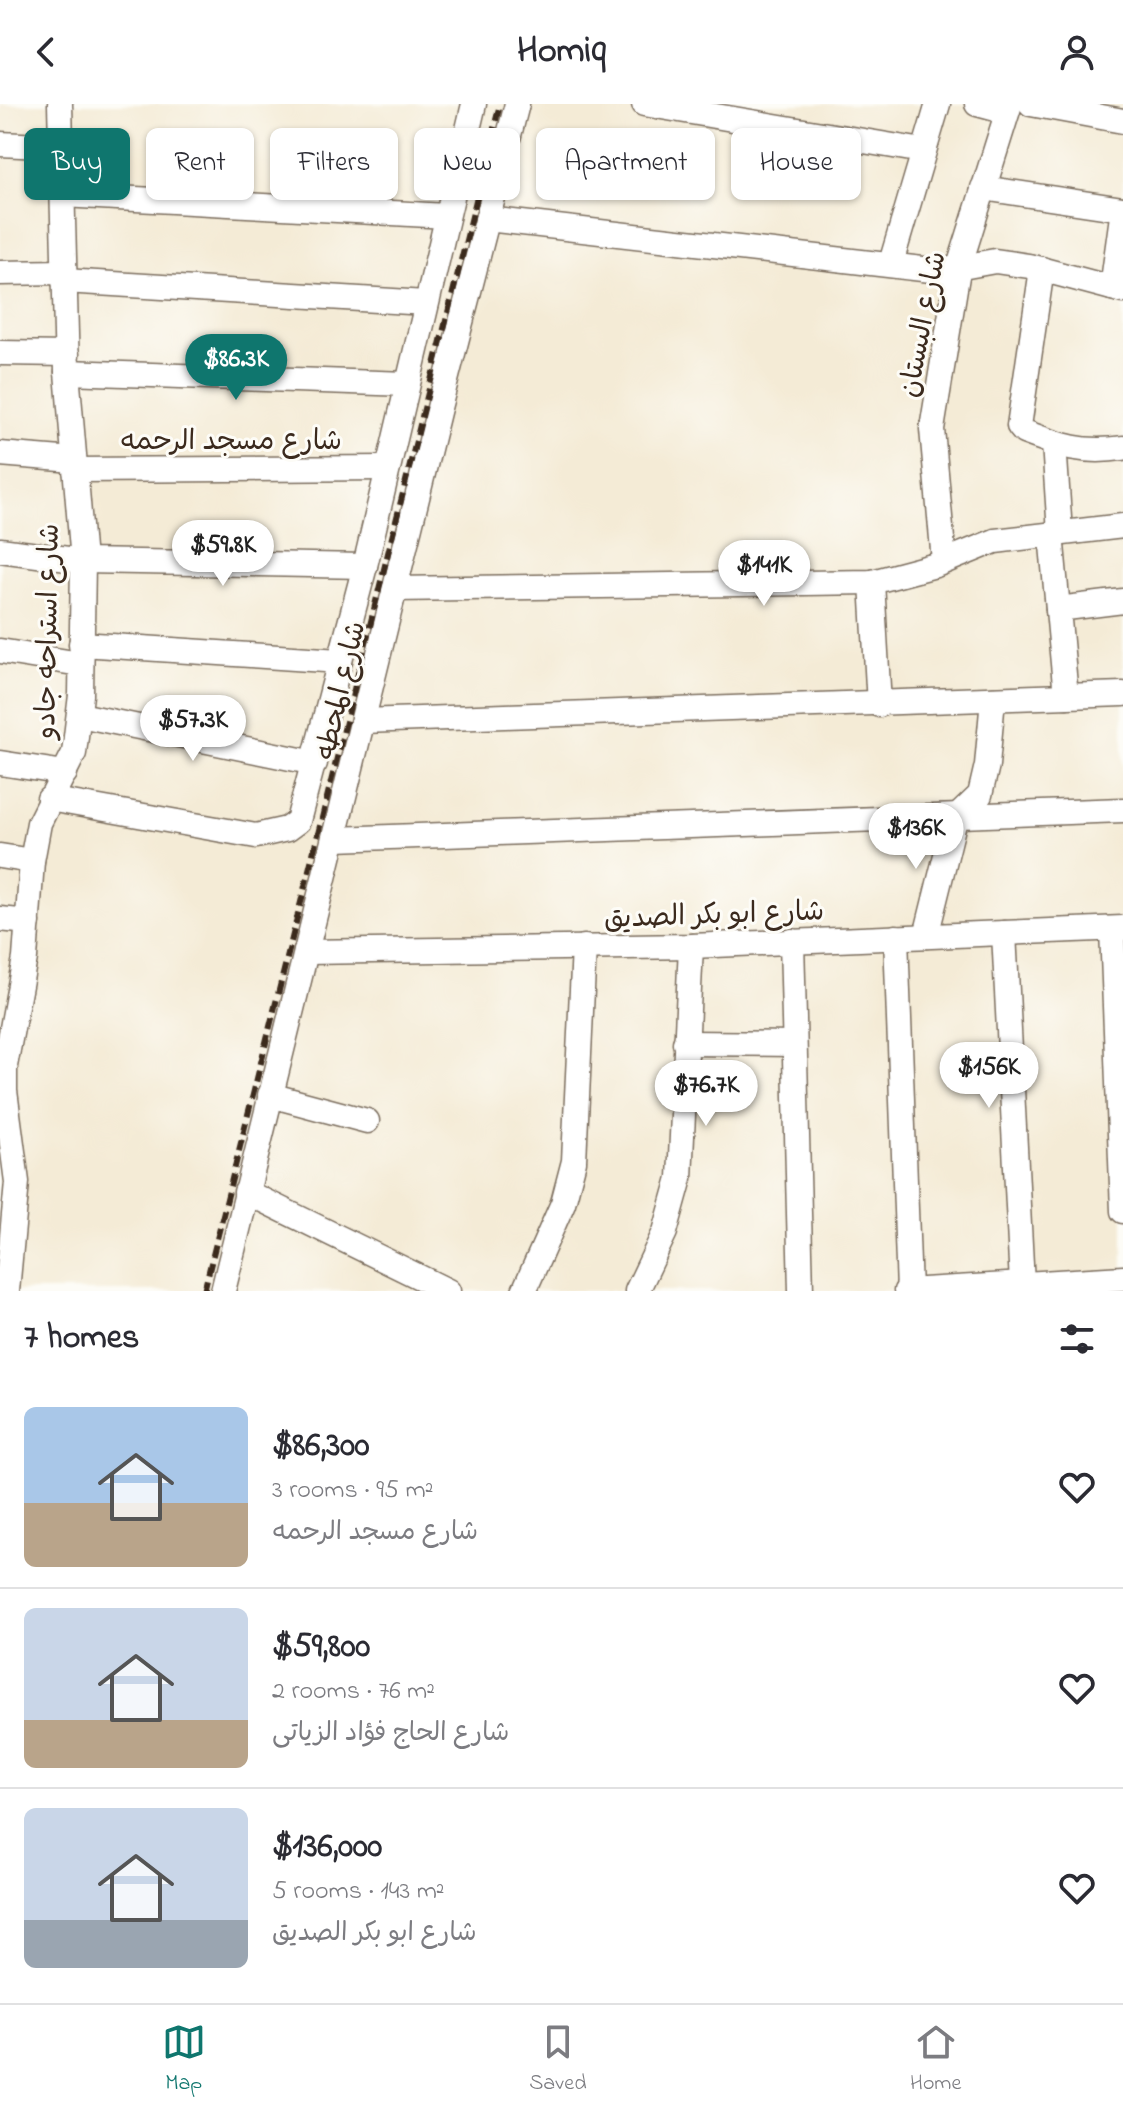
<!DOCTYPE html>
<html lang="en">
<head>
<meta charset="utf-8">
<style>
	body { margin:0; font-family:"Indie Flower","Playpen Sans Arabic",sans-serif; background:#f7f7f7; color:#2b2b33; height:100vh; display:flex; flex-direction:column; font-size:30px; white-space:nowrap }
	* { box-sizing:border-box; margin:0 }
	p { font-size:26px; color:#7c7c81 }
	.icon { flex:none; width:44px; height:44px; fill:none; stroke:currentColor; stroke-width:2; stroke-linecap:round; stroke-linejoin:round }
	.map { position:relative; height:1187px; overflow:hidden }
	.sheet { display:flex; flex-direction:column; background:#fff; flex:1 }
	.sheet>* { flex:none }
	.guide { position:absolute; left:24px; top:24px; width:1076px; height:72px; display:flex; gap:16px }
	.price { position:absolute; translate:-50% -68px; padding:0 18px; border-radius:28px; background:#fff; color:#222; font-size:26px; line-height:52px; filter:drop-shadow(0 2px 4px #0008) }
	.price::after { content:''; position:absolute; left:50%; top:48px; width:24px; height:18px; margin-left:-12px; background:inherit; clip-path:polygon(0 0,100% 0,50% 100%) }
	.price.on { background:#0f766e; color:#fff }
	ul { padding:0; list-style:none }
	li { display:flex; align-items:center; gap:24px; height:200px; padding:0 24px }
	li+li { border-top:2px solid #e1e1e2 }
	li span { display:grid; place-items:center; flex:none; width:224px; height:160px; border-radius:12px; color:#555 }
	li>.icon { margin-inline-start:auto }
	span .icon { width:96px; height:96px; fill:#fffc; stroke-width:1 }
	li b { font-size:34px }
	h2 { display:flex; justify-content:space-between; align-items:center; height:96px; padding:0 24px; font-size:34px }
	.pill { padding:0 28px; border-radius:12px; background:#fff; box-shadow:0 2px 6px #0004; font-size:28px; line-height:72px }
	.pill.on { background:#0f766e; color:#fff }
	header { display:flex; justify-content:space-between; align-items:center; height:104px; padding:0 24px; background:#fff; font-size:36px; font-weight:700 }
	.tab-bar { display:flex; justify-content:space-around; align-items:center; height:112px; border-top:2px solid #e1e1e2; background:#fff; font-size:22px; color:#7c7c81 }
	.tab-bar a { display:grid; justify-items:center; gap:4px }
	.tab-bar .on { color:#0f766e }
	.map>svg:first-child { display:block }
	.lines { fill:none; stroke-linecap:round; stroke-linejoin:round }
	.minor-casing { stroke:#7c6e5e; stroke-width:27 }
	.minor { stroke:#fff; stroke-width:24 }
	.rail { stroke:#3b2a1e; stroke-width:6; stroke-dasharray:12 6; stroke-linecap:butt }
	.labels { text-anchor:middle; stroke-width:6; stroke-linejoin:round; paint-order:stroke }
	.street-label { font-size:28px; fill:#3b2a1e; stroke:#fdfcf7 }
</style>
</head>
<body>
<header><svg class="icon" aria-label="back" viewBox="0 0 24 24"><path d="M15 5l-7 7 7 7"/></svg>Homiq<svg class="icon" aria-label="person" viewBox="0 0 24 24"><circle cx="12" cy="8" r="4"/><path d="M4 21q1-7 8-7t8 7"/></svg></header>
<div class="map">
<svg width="1123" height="1187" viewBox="0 0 1123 1187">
	<rect width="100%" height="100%" fill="#fdfcf7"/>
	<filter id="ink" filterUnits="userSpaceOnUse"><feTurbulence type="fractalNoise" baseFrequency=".0125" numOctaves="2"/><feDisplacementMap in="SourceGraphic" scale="16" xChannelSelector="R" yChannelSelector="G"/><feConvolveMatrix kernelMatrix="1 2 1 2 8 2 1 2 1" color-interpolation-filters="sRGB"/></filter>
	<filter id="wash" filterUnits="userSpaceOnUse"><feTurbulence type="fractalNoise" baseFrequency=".006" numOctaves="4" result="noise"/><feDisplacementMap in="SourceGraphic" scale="32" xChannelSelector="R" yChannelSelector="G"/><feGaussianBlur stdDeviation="1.8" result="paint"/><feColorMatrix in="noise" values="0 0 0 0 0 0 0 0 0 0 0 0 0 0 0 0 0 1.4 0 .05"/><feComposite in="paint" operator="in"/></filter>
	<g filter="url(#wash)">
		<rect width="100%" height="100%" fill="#f4ebd6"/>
	</g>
	<g filter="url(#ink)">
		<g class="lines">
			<defs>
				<g id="minor">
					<path d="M644 0 923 47"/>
					<path d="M977 0 1007 8"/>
					<path d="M1031 0 1123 17"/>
					<path d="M0 40 62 43"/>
					<path d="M983 84 1123 105"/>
					<path d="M62 91 447 112"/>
					<path d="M487 115 940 167 995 157 1029 162 1123 187"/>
					<path d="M891 159 938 0"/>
					<path d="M1042 165 1019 322 1024 328C1061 342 1083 350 1123 344"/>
					<path d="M0 169 64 168"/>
					<path d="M64 177 426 199"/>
					<path d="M1112 184 1123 105"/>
					<path d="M0 249 67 250"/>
					<path d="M67 268 407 280"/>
					<path d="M1054 339 1060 429"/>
					<path d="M0 350 74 356"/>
					<path d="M75 366 388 364"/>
					<path d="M1051 430 1066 592"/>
					<path d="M0 446 83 457 365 462"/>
					<path d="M944 457 932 325 958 166 1010 0"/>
					<path d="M872 478 879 601"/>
					<path d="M394 485 872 478 936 461 995 437 1123 422"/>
					<path d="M1058 505 1123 497"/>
					<path d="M81 540 340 557"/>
					<path d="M0 547 80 560"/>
					<path d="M80 611 315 659"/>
					<path d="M363 617 1123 590"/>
					<path d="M0 659 65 669"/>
					<path d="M49 695 256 732 287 725 298 717 365 462 474 0"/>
					<path d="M336 735 1123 706"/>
					<path d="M0 752 32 757"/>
					<path d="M0 815 28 818"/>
					<path d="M1112 825 1123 1107"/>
					<path d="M1004 829 1022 1180"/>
					<path d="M926 832 955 715 980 691 987 661 993 595"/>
					<path d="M896 833 909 1187"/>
					<path d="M792 837 801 1187"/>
					<path d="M306 848 691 842 1123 824"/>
					<path d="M685 939 794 940"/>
					<path d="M270 991 367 1017"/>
					<path d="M246 1088 448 1187"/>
					<path d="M7 1187 17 1078 5 987V962L25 854 32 757 39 719 74 649 81 591 83 457 67 268 60 0"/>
					<path d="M223 1187 439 304 517 0"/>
					<path d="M524 1187 563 1099 574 1057 584 843"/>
					<path d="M637 1187 665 1128 680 1074 691 842"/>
					<path d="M906 1187 1123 1174"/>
				</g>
			</defs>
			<use href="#minor" class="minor-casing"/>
			<use href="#minor" class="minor"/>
			<path class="rail" d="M204 1187 500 0"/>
		</g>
	</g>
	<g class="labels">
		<g class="street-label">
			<text transform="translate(921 220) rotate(-79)" y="10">شارع البستان</text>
			<text x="231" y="345">شارع مسجد الرحمه</text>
			<text transform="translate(46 527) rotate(-89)" y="10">شارع استراحه جادو</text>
			<text transform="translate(339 586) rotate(-77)" y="10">شارع المحطه</text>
			<text transform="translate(714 809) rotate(-2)" y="10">شارع ابو بكر الصديق</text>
		</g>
	</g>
</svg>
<b class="price on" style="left:236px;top:298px">$86.3K</b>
<b class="price" style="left:223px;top:484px">$59.8K</b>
<b class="price" style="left:764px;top:504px">$141K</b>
<b class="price" style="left:193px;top:659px">$57.3K</b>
<b class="price" style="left:916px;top:767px">$136K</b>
<b class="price" style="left:989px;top:1006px">$156K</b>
<b class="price" style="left:706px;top:1024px">$76.7K</b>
<div class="guide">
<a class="pill on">Buy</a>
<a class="pill">Rent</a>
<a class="pill">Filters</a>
<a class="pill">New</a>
<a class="pill">Apartment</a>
<a class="pill">House</a>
</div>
</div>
<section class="sheet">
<h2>7 homes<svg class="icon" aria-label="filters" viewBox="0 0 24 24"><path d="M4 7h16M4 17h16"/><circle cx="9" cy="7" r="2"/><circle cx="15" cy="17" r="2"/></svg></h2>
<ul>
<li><span style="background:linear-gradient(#a9c7e8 60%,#b9a48a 0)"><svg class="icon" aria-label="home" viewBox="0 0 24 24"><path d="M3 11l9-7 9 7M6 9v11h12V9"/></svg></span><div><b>$86,300</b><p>3 rooms · 95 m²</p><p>شارع مسجد الرحمه</p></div><svg class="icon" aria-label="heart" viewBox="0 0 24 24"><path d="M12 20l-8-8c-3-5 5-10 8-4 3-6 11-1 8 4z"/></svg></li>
<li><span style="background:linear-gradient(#c9d6e8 70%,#b9a48a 0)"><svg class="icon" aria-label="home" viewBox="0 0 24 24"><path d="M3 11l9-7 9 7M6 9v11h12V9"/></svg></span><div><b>$59,800</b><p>2 rooms · 76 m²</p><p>شارع الحاج فؤاد الزياتى</p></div><svg class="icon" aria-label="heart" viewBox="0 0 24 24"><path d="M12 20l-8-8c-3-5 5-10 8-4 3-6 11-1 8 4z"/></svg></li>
<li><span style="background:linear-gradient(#c9d6e8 70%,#9aa5b1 0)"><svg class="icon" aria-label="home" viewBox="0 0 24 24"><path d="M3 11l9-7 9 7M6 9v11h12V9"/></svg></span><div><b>$136,000</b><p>5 rooms · 143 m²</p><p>شارع ابو بكر الصديق</p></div><svg class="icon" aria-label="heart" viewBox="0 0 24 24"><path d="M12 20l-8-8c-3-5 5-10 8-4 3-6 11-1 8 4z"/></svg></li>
</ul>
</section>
<nav class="tab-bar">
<a class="on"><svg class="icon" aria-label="map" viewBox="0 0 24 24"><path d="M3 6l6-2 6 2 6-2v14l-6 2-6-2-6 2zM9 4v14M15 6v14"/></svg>Map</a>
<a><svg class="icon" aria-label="saved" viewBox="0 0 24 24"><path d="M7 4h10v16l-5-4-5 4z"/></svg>Saved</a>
<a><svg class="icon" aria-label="home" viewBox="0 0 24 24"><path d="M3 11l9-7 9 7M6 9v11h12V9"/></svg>Home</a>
</nav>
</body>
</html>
